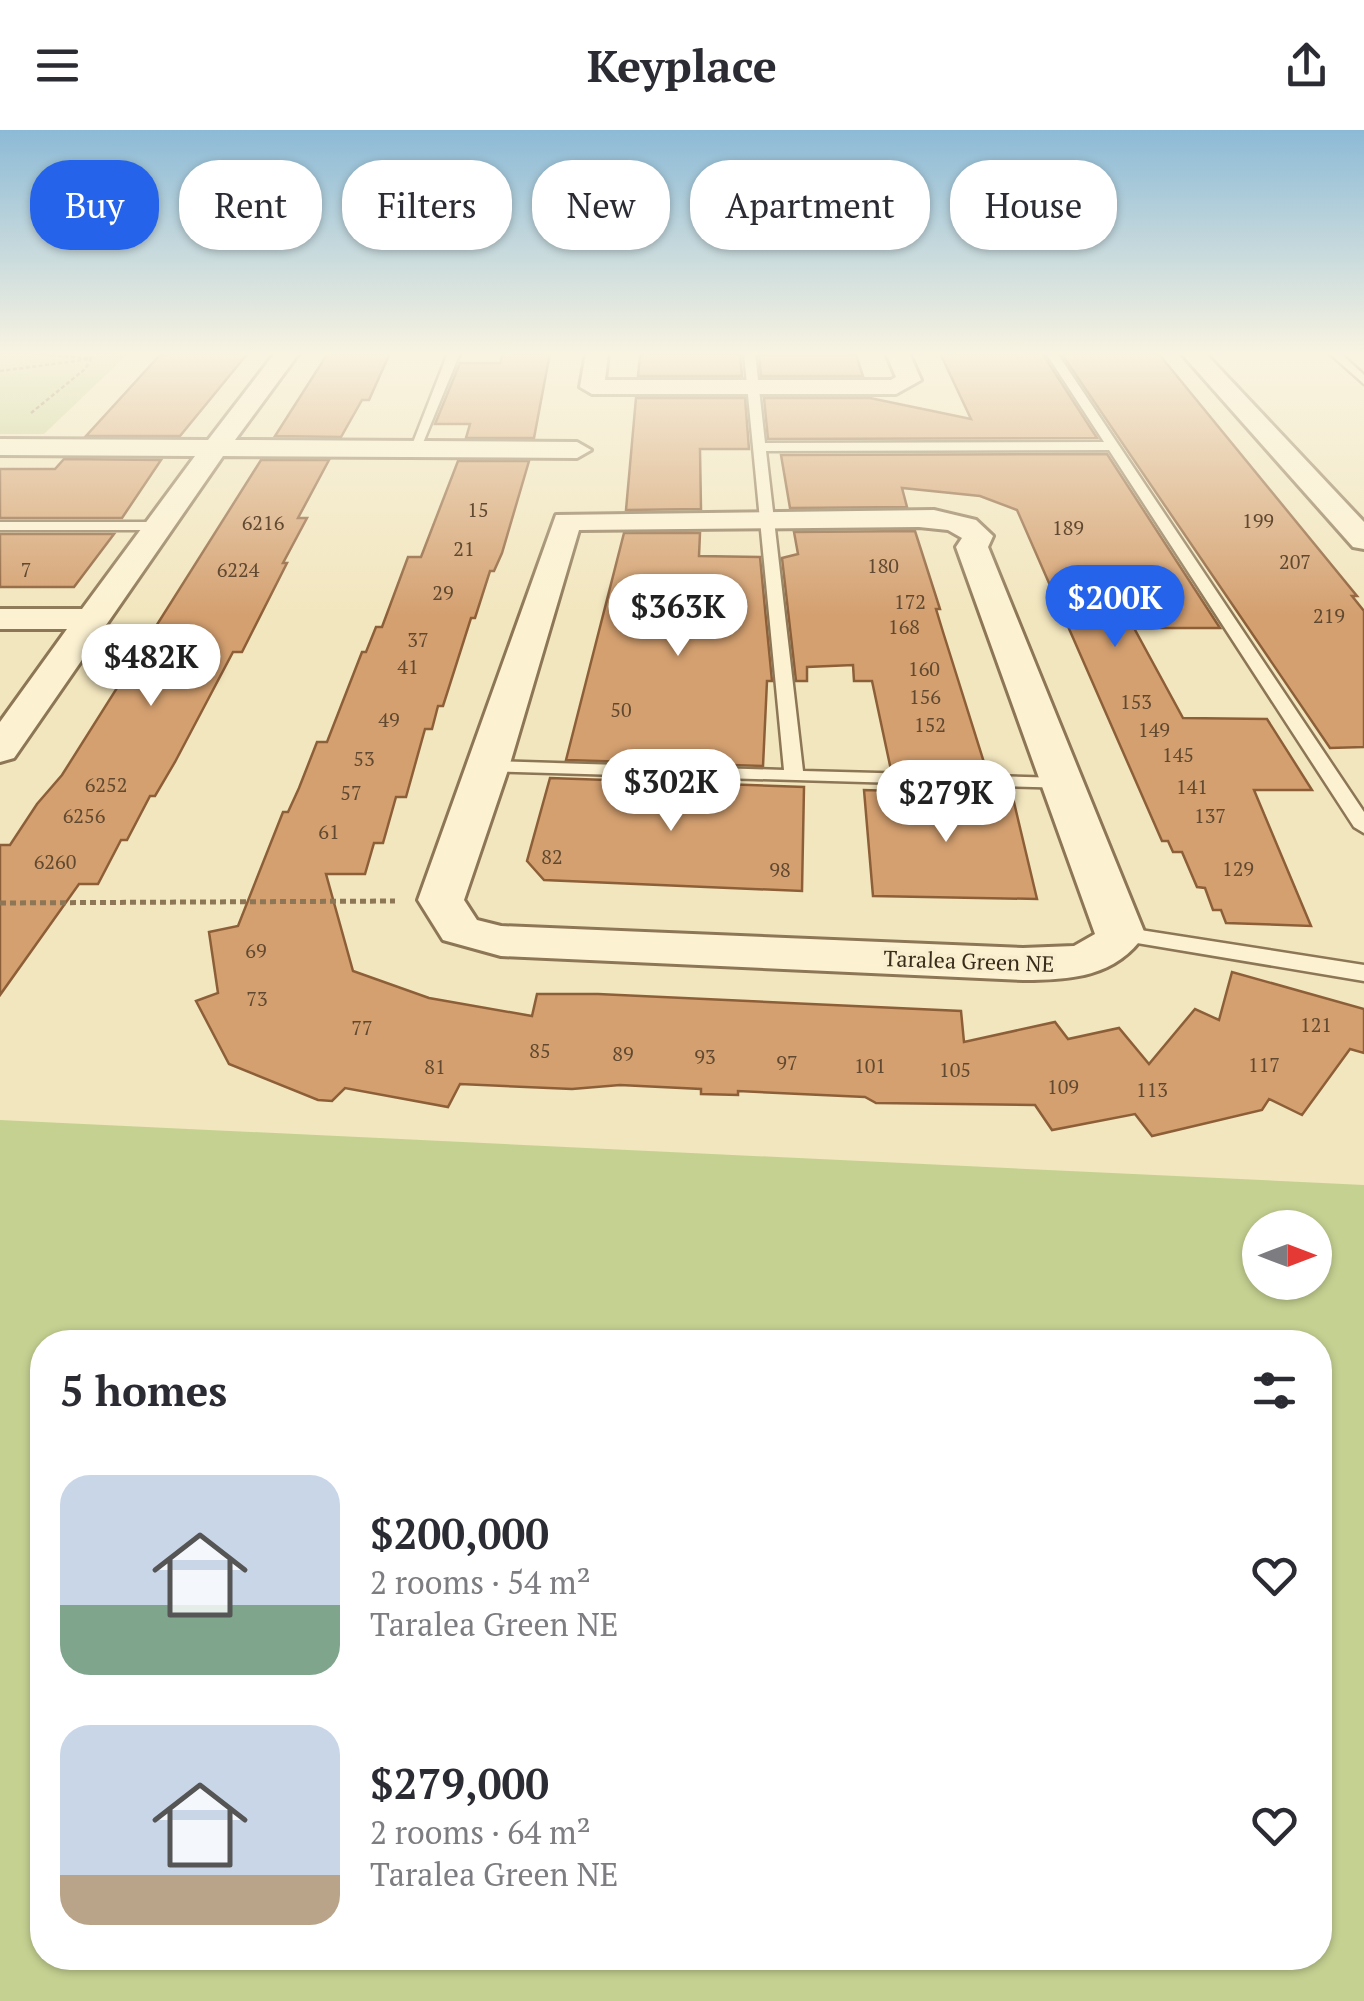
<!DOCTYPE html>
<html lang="en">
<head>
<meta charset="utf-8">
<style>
	body { margin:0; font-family:"PT Serif",serif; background:#f7f7f7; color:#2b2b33; height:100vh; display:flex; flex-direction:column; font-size:38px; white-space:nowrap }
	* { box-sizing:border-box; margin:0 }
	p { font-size:32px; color:#7c7c81 }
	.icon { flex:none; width:55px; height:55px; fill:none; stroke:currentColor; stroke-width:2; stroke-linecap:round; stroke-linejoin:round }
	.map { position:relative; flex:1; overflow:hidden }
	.details { position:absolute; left:30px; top:1200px; width:1302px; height:640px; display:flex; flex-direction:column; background:#fff; border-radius:40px; box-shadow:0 2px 8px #0004 }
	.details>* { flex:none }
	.hud { position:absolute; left:30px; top:30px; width:1305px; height:90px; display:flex; gap:20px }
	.needle { width:65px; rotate:90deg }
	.fabs { position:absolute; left:1242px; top:1080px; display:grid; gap:20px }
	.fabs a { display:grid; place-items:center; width:90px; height:90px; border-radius:50%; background:#fff; box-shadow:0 2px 8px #0004; font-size:50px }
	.price { position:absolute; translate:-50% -85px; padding:0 22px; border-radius:35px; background:#fff; color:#222; font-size:32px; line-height:65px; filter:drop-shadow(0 2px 5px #0008) }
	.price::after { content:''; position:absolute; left:50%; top:60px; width:30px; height:22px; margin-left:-15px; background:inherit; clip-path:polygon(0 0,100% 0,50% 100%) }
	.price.active { background:#2563eb; color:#fff }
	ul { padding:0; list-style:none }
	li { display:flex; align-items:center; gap:30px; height:250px; padding:0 30px }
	li span { display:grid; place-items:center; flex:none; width:280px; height:200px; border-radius:30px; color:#555 }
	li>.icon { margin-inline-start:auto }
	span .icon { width:120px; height:120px; fill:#fffc; stroke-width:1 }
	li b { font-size:42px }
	h2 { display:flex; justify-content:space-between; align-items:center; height:120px; padding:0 30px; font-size:42px }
	.tag { padding:0 35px; border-radius:40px; background:#fff; box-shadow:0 2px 8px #0004; font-size:35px; line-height:90px }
	.tag.active { background:#2563eb; color:#fff }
	header { display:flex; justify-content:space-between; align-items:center; height:130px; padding:0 30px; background:#fff; font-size:45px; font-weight:600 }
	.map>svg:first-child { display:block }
	.green { fill:#c5d191; fill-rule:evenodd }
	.building { fill:#d4a070; stroke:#8d5f38; stroke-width:2.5 }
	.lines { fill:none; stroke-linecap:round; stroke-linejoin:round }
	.service-casing { stroke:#8c7655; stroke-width:5 }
	.minor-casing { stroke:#8c7655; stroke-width:6 }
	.path-far1 { stroke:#8c7655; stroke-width:2.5; stroke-dasharray:4 2.5; stroke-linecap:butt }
	.path { stroke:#8c7655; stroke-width:5; stroke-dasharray:6 4; stroke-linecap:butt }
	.service { fill:#fcf2d2; fill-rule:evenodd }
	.minor { fill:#fcf2d2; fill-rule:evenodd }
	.labels { text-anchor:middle; stroke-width:8; stroke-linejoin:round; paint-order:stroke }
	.number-label { font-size:20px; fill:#604930 }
	.far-street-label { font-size:22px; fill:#3a2c1b; stroke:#f9efce }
</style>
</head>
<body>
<header><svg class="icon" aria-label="menu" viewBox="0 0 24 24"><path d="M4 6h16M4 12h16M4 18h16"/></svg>Keyplace<svg class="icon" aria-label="share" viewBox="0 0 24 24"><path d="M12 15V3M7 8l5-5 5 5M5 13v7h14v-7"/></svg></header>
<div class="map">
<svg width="1364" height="1871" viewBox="0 0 1364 1871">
	<rect width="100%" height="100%" fill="#f2e6be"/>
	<g class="green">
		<path d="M0 223H129L44 304H0Z"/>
		<path d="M0 990 1364 1055V1871H0ZM1260 1098H1315V1152H1260ZM42 1212H1320V1828H42Z"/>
	</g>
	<g class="building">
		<path d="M175 223H248L180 306H86L160 225Z"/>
		<path d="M328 223H390L369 270H362L341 307 275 306Z"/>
		<path d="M503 223H550L534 308H466L470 294H435L460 233H500Z"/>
		<path d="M645 223H733L740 225 742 246H638L640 226Z"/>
		<path d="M940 223H1042L1097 308 768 309 764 268H870L971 289Z"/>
		<path d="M1061 223H1158L1357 466H1352L1364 481V617L1330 618Z"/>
		<path d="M759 225H856L863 246H761Z"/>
		<path d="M636 268H745L749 319H700L701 379 626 380Z"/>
		<path d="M1107 324 1220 498H1134L1183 588 1267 589 1312 660H1254L1311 796 1226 793 1221 780H1213L1205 758 1197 757 1182 722H1173L1168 711H1162L1017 380 980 366 902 358 907 377 790 378 781 325Z"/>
		<path d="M64 329 161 330 122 388H0V339H55Z"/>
		<path d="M261 330H329L298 388H307L283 433H287L242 522H233L175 632 155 666H150L127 710H121L98 754H79L0 865V715H10L37 674 62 645Z"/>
		<path d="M458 331H529L502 423 494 441H490L475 488H471L443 576H438L432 599H425L406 667H396L383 713H374L365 744H326L353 841 429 868 532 886 537 864H598L961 881 964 912 1055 892 1068 909 1119 898 1149 934 1195 879 1219 890 1232 842 1364 879V923L1350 919 1302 985 1269 969 1262 980 1152 1006 1135 984 1052 1000 1035 975 876 973 865 967 738 961V965L701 964V959L620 955 572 959 460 954 448 977 345 958 332 971 318 970 229 934 196 871 218 863 209 802 238 796 283 682H288L299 658 317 612H327L362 522H366L376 497H382L408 427H421Z"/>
		<path d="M915 401 940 479H936L943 502 987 642 891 640 872 551H854L853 535 807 537V551H796L782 428 798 424 794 402Z"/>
		<path d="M624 403H700L699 426 760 427 772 551H767L763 636 566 630Z"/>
		<path d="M0 404H114L74 457H0Z"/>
		<path d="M550 648 804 657 802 761 544 750 527 731Z"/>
		<path d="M895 657 992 660 994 664H1012L1037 769 873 766 864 660 896 661Z"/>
	</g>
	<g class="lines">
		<defs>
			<g id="service">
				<path d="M448 223H460L420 320 409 323Z"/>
				<path d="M744 223H755L765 313 1104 312 1046 223H1057L1364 682V703L1354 697 1109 320 766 321 803 641 1062 648 1069 650V658L482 641 479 637 489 631 784 640Z"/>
				<path d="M1329 223H1340L1364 245V254Z"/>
				<path d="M0 392H157L164 396 157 400H0Z"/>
				<path d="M1121 797 1364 835V851L1113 809 1110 804 1113 799Z"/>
			</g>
			<g id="minor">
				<path d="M275 223H299L235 310 577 312 591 320 577 328 223 326 14 628 0 632V592L67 499H0V479H82L195 326 0 325V309L208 310Z"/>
				<path d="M586 223H608L605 250H891L896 247 886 223H909L921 250 896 264H592L580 257Z"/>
				<path d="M1181 223H1205L1364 392V419L1353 417Z"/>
				<path d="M934 380 976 390 993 406 988 417 1145 804C1116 847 1071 850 1023 850L501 826 443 810 418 770 556 385ZM919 397 948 400 962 408 956 417 1095 804 1074 816 1023 818 501 796 477 790 464 770 509 637 579 400Z"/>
			</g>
		</defs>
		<use href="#service" class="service-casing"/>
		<use href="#minor" class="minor-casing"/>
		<g class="path-far1">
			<path d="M0 241 91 229 90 223"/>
			<path d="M31 283 85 239 91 229 34 223"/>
		</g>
		<path class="path" d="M0 773 395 771"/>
		<use href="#service" class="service"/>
		<use href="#minor" class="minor"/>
	</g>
	<linearGradient id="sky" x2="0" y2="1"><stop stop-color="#8cbad6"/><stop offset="0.46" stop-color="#f9f4e2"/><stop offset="1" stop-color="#f9f4e2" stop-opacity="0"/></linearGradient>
	<rect width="1364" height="485" fill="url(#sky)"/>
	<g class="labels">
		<g class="number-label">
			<text x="478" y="387">15</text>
			<text x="1258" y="398">199</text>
			<text x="263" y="400">6216</text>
			<text x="1068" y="405">189</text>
			<text x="464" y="426">21</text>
			<text x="1295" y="439">207</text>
			<text x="883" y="443">180</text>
			<text x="26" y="447">7</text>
			<text x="238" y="447">6224</text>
			<text x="443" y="470">29</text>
			<text x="910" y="479">172</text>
			<text x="1329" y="493">219</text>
			<text x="904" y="504">168</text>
			<text x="418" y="517">37</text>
			<text x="408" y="544">41</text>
			<text x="924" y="546">160</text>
			<text x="925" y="574">156</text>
			<text x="1136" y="579">153</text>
			<text x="621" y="587">50</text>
			<text x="389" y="597">49</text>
			<text x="930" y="602">152</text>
			<text x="1154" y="607">149</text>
			<text x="1178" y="632">145</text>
			<text x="364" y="636">53</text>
			<text x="106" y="662">6252</text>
			<text x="1192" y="664">141</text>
			<text x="351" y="670">57</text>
			<text x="84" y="693">6256</text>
			<text x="1210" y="693">137</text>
			<text x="329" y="709">61</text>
			<text x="552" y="734">82</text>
			<text x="55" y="739">6260</text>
			<text x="1238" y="746">129</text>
			<text x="780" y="747">98</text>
			<text x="256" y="828">69</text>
			<text x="257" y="876">73</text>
			<text x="1316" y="902">121</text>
			<text x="362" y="905">77</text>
			<text x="540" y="928">85</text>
			<text x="623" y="931">89</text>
			<text x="705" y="934">93</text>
			<text x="787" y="940">97</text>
			<text x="1264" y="942">117</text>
			<text x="870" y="943">101</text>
			<text x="435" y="944">81</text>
			<text x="955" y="947">105</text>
			<text x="1063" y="964">109</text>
			<text x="1152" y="967">113</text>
		</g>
		<g class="far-street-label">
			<text transform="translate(969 831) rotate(2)" y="8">Taralea Green NE</text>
		</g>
	</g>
</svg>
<div class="fabs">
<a><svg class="needle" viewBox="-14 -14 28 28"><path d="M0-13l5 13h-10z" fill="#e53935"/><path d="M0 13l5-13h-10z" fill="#7c7c81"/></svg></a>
</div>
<b class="price active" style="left:1115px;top:520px">$200K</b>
<b class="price" style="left:678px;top:529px">$363K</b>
<b class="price" style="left:151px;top:579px">$482K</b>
<b class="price" style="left:671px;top:704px">$302K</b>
<b class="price" style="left:946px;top:715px">$279K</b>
<div class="hud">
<a class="tag active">Buy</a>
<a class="tag">Rent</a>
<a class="tag">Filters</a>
<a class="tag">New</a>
<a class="tag">Apartment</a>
<a class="tag">House</a>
</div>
<section class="details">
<h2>5 homes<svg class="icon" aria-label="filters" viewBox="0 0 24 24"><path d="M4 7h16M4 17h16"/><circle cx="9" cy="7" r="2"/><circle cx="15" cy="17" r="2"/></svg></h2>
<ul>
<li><span style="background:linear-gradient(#c9d6e8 65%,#7fa58c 0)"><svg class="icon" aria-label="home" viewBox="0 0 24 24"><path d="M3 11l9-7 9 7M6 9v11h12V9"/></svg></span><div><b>$200,000</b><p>2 rooms · 54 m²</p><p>Taralea Green NE</p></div><svg class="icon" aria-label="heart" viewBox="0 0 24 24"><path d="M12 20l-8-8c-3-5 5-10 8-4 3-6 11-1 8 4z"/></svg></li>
<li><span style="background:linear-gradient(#c9d6e8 75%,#b9a48a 0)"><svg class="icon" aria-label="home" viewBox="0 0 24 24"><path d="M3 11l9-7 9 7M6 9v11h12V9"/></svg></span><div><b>$279,000</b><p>2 rooms · 64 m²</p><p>Taralea Green NE</p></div><svg class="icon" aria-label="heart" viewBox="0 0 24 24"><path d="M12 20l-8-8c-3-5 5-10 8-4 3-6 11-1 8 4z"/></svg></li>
</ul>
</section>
</div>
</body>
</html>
